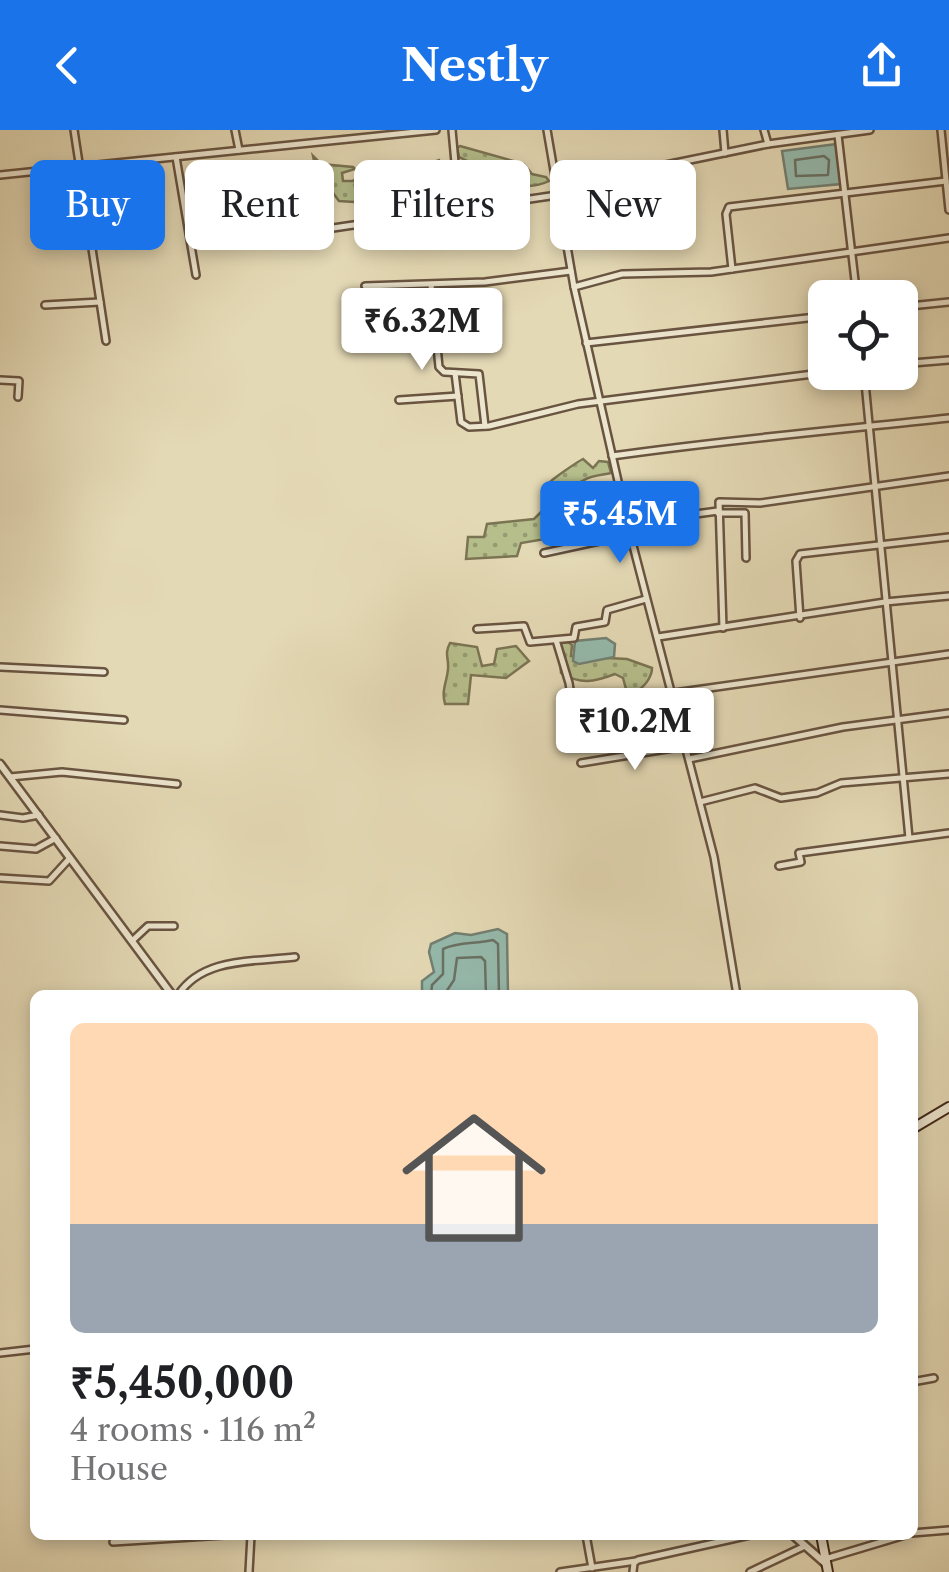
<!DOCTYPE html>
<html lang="en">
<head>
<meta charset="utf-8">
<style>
	body { margin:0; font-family:"Libre Caslon Text",serif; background:#f6f6f6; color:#202124; height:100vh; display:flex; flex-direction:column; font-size:38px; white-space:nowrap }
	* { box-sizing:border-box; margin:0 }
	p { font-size:32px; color:#757577 }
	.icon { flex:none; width:55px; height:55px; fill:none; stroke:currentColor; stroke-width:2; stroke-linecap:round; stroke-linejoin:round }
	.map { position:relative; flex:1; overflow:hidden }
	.panel { position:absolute; left:30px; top:860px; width:888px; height:550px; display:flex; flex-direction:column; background:#fff; border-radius:15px; box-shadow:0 5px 15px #0003 }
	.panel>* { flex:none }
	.top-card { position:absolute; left:30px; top:30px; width:890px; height:90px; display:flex; gap:20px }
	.tools { position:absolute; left:808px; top:150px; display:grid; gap:20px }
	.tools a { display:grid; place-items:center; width:110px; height:110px; border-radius:15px; background:#fff; box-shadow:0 5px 15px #0003; font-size:50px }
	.price { position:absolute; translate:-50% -85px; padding:0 22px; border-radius:10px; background:#fff; color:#222; font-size:32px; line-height:65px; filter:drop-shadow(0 2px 5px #0008) }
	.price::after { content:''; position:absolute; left:50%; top:60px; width:30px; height:22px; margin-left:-15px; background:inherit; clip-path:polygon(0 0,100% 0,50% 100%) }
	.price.current { background:#1a73e8; color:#fff }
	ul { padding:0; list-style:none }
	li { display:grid; align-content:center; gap:20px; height:530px; padding:0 40px }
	li span { display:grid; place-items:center; height:310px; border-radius:15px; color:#555 }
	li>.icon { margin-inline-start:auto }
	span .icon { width:180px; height:180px; fill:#fffc; stroke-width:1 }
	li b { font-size:42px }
	.tag { padding:0 35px; border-radius:15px; background:#fff; box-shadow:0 5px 15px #0003; font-size:35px; line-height:90px }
	.tag.current { background:#1a73e8; color:#fff }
	header { display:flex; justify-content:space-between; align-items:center; height:130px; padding:0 40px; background:#1a73e8; color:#fff; font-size:45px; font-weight:700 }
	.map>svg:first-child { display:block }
	.grass { fill:url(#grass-dots); stroke:#7b7453; stroke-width:2.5 }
	.water { fill:#95baad; stroke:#738072; stroke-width:2.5 }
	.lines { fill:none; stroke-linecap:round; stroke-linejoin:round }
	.shore { stroke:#6a7164; stroke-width:2.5 }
	.minor-casing { stroke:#695441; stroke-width:10 }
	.tertiary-casing { stroke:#695441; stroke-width:11 }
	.secondary-casing { stroke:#40281a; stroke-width:12 }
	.minor { stroke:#ede6cf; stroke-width:5 }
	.tertiary { stroke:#ede6cf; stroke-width:6 }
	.secondary { stroke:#ede6cf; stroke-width:8 }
</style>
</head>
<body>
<header><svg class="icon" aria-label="back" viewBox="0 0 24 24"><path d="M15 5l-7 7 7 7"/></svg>Nestly<svg class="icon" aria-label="share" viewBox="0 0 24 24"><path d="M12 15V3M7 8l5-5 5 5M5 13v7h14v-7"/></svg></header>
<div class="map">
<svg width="949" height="1442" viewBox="0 0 949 1442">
	<defs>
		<pattern id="grass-dots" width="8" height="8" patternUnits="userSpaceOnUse" patternTransform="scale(2.5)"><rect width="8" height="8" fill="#b6bf8c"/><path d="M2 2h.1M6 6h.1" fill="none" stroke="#959b72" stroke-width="1.8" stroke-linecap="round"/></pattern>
	</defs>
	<rect width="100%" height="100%" fill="#e4d9b5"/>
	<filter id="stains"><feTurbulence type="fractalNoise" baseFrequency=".002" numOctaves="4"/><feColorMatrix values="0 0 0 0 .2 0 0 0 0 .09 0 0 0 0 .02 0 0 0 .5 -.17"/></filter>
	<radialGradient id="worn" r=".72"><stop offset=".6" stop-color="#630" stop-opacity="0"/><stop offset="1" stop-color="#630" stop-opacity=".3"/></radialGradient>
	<g class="grass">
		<path d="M460 16 524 34 532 44 546 47 549 51C516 67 488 40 459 27L457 18Z"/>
		<path d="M313 26 321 34 353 37 355 39 342 43 343 51H353L360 45 363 36 369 35 378 41 385 36 396 37 397 47C407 49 424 47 431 41V33L439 30 460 72 459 78 446 54 425 68 419 83 414 80 410 63 400 58 382 64 363 63 354 72 339 71 316 40Z"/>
		<path d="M583 329 593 338 599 331 608 332 611 343C602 345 592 345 584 350 570 357 566 364 550 359L549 353C551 350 577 332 583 329Z"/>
		<path d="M552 378 562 381 566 388 563 406 521 413 517 426 466 429 468 407H484L487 394 534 389 544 379Z"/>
		<path d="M568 512 572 515 571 526 627 529 652 538C652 547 644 558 635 562L626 559 623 548 615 544C594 552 581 555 561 543L559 513Z"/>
		<path d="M450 513 477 517 482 536 494 534 497 519 516 516 529 531 506 548 471 545 468 574H445C441 560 447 552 448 539 449 528 444 524 450 513Z"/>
	</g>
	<g class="water">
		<path d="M837 14 841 54 788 59 782 21Z"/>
		<path d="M588 62 610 64 615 73 610 83 581 86 577 70Z"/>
		<path d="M362 64H382L380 84 362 87Z"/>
		<path d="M603 91 610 92V110L603 114 587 111 581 104 583 96Z"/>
		<path d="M606 508 615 514 614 527 579 534 573 531 575 511Z"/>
		<path d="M498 799 507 804 508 865H422V851L434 842 429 822 431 814 455 803 471 805Z"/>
	</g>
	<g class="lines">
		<g class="shore">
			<path d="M824 26 829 30 828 45 796 46 795 30Z"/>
			<path d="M431 865 432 855 443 844V819C458 812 475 814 493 810L498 814 499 865"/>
			<path d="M444 865 454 850 457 828 481 827 485 831 486 865"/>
		</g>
		<defs>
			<g id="minor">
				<path d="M74 0 106 211"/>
				<path d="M235 0 239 20"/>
				<path d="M452 0 456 44"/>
				<path d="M547 0 574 157 630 404 714 727 737 865"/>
				<path d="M723 0 725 23"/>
				<path d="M764 0 768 14"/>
				<path d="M941 0 949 80"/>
				<path d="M838 5 857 168"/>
				<path d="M176 27 196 145"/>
				<path d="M0 45 436 0"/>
				<path d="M555 54 639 56 646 54 651 38 768 14 870 0"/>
				<path d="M333 98 557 65"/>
				<path d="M732 139 726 84 729 77 946 51"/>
				<path d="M431 155 439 237 444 242 479 244 485 296"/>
				<path d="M365 156 485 152 571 141"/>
				<path d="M574 157 622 144 711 142 949 108"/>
				<path d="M45 175 100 172"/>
				<path d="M900 177 949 172"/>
				<path d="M586 213 825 186"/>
				<path d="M900 234 949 230"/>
				<path d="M864 242 909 708"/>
				<path d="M455 243 461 292 469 297 489 296 578 274 829 242"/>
				<path d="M0 250 19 251 18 267"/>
				<path d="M399 270 458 266"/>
				<path d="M612 326C724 310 837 300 949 288"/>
				<path d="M718 383H745L746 428"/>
				<path d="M544 423 664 397 688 385 718 381"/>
				<path d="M800 488 796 431 800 424 949 407"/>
				<path d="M723 498 719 372 760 373 949 346"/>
				<path d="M477 499 524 496 530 512 574 508 576 497 605 492 607 480 646 469"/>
				<path d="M658 507 885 472 949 466"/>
				<path d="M556 510 569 553 577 604"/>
				<path d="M0 537 104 542"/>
				<path d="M674 563 949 524"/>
				<path d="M0 580 124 590"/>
				<path d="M689 629 843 597 949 583"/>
				<path d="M581 633 685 616"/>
				<path d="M10 647 62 642 177 654"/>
				<path d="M700 672 755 658 781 668 817 663 841 653 949 644"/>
				<path d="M0 685 23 688 39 685"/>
				<path d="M0 716 36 719 56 708"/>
				<path d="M779 736 801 732 799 723 949 703"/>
				<path d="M0 748 49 751 70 728"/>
				<path d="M132 811 148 796H174"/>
				<path d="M178 865C203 827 254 832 295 827"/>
				<path d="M0 1223 35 1219"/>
				<path d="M912 1252 934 1248"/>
				<path d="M912 1403 949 1400"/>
				<path d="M586 1405 592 1438"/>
				<path d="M113 1412 224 1405"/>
				<path d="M825 1429 905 1405"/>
				<path d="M249 1442 251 1405"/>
				<path d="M560 1442 636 1431"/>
				<path d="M633 1442 634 1433 638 1430 750 1405"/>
				<path d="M750 1442 805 1416"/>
			</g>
			<g id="tertiary">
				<path d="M0 634 172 865"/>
				<path d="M793 1405 826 1434"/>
			</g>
			<g id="secondary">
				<path d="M912 999 949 977"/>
				<path d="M821 1405 828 1442"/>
			</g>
		</defs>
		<use href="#minor" class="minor-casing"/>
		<use href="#tertiary" class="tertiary-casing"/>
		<use href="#secondary" class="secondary-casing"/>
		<use href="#minor" class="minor"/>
		<use href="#tertiary" class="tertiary"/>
		<use href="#secondary" class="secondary"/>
	</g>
	<rect width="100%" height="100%" filter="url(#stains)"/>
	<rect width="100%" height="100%" fill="url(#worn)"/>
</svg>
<div class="tools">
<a><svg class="icon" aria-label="locate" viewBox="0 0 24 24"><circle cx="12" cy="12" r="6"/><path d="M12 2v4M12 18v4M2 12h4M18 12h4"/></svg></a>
</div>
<b class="price" style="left:422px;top:243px">₹6.32M</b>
<b class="price current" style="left:620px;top:436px">₹5.45M</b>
<b class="price" style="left:635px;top:643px">₹10.2M</b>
<div class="top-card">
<a class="tag current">Buy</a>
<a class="tag">Rent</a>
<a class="tag">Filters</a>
<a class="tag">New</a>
</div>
<section class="panel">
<ul>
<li><span style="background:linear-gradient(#ffd9b3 65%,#9aa5b1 0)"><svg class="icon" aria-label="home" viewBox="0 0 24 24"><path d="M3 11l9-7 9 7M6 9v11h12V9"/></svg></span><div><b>₹5,450,000</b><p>4 rooms · 116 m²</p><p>House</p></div></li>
</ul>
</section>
</div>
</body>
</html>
